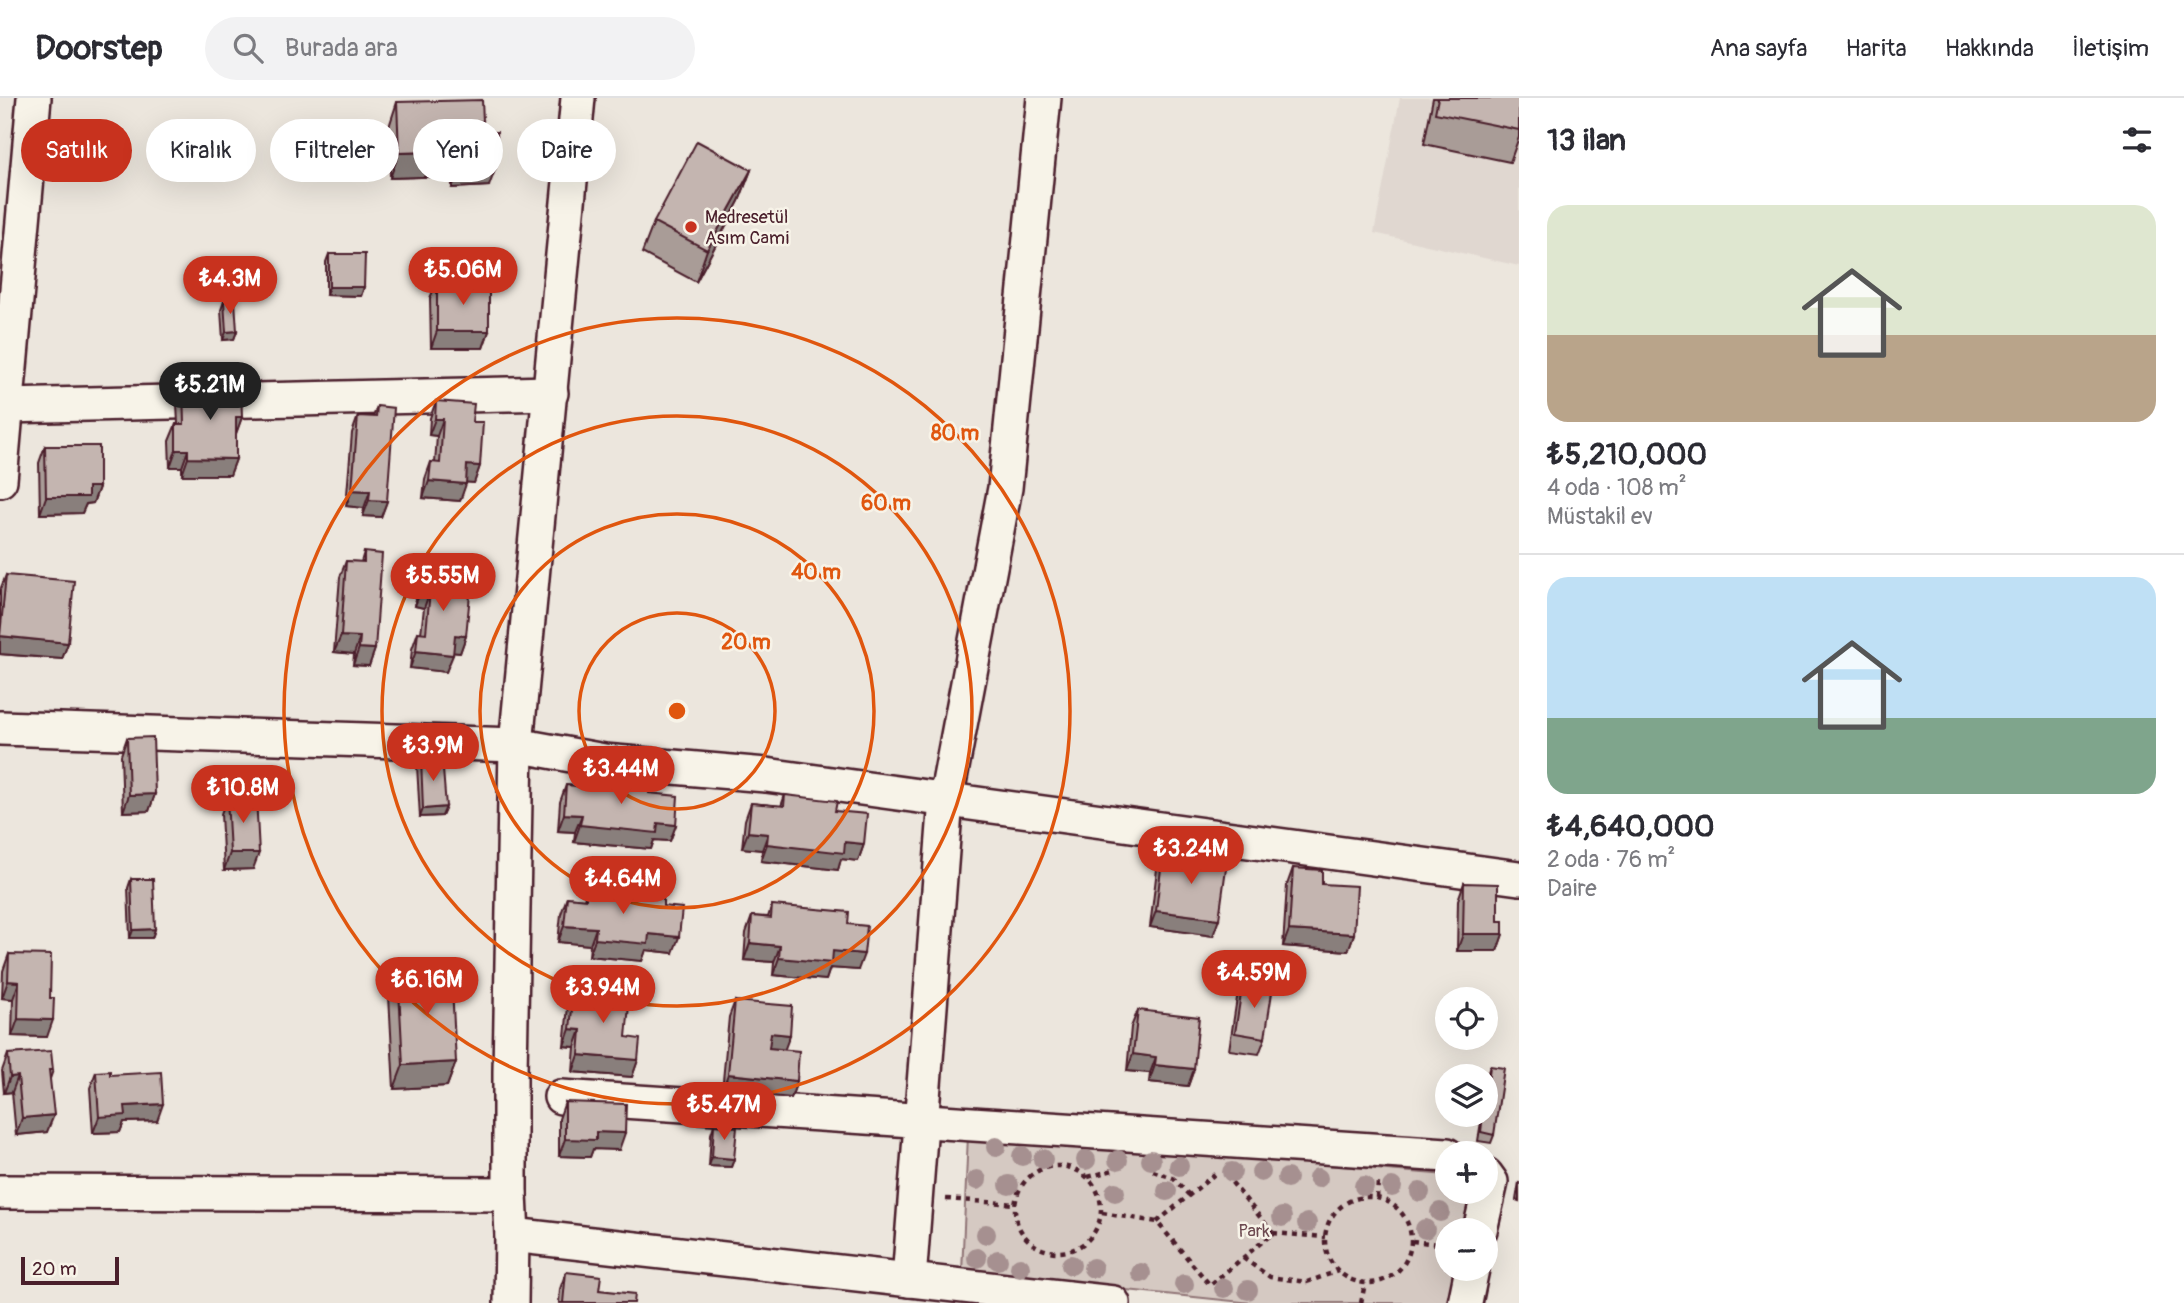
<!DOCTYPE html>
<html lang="tr">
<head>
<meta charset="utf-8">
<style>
	body { margin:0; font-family:Pangolin,sans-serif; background:#f2f2f3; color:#2b2b33; height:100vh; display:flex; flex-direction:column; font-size:26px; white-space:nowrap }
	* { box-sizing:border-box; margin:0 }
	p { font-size:23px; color:#7c7c81 }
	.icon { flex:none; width:38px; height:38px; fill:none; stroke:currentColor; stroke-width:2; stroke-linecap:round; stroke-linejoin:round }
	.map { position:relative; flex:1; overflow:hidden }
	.side { display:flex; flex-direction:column; background:#fff; width:665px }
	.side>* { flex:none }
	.banner { position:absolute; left:21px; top:21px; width:665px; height:63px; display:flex; gap:14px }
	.fabs { position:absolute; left:1435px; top:889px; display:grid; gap:14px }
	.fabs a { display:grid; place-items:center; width:63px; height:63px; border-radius:50%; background:#fff; box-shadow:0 7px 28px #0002; font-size:35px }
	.scale { position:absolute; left:21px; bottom:18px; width:98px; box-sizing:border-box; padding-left:7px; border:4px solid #4a1f2b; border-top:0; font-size:19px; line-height:24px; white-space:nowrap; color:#4a1f2b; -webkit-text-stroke:5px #f7f3e8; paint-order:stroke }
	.price { position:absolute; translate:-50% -60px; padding:0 16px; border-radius:24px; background:#c8321e; color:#fff; font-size:23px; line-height:46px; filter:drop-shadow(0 2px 4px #0008) }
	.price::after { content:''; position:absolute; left:50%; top:42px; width:21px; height:16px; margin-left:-10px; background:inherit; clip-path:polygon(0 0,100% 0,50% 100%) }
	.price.current { background:#222; color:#fff }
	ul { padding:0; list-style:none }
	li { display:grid; align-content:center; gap:14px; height:371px; padding:0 28px }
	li+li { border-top:2px solid #e1e1e2 }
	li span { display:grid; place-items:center; height:217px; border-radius:21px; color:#555 }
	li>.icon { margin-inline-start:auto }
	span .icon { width:126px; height:126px; fill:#fffc; stroke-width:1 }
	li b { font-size:30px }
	h2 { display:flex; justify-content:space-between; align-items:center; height:84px; padding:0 28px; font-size:30px }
	.chip { padding:0 24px; border-radius:32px; background:#fff; box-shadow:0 7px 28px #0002; font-size:24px; line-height:63px }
	.chip.current { background:#c8321e; color:#fff }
	header { display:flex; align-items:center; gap:42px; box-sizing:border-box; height:98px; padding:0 35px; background:#fff; border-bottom:2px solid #e1e1e2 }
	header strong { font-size:33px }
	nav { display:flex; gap:38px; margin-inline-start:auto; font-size:24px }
	.search { width:490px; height:63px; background:#f2f2f3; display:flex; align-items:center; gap:18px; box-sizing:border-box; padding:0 24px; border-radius:38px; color:#7c7c81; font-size:26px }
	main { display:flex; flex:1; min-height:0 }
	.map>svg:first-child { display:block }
	.built { fill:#e0d7d0 }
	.green { fill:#d5c9c2; stroke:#907476; stroke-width:2 }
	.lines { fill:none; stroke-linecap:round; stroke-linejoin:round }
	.minor-casing { stroke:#4a1f2b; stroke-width:38 }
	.path { stroke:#4a1f2b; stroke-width:4.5; stroke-dasharray:5 5; stroke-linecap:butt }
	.minor { stroke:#f7f3e8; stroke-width:33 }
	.tree { fill:#a69090 }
	.wall { fill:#a99c97; stroke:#4a1f2b; stroke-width:2 }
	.shaded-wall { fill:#897f7b; stroke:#4a1f2b; stroke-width:2 }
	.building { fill:#c4b5b0; stroke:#4a1f2b; stroke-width:2 }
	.ring { fill:none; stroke:#e0560e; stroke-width:3.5 }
	.poi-dot { fill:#c8321e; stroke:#f7f3e8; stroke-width:2.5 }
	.labels { text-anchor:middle; stroke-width:5; stroke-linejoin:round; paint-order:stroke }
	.poi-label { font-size:18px; fill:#4a1f2b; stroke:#f7f3e8; text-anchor:start }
	.park-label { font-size:18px; fill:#6d4a51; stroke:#f7f3e8 }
	.centre { fill:#e0560e; stroke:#f7f3e8; stroke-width:3.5 }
	.ring-label { font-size:21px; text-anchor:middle; font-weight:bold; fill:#e0560e; stroke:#f7f3e8; stroke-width:5; stroke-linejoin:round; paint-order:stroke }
</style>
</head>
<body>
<header>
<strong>Doorstep</strong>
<div class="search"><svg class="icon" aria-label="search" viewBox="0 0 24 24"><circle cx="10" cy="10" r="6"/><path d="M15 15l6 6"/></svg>Burada ara</div>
<nav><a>Ana sayfa</a><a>Harita</a><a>Hakkında</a><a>İletişim</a></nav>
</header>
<main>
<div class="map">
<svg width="1519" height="1205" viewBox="0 0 1519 1205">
	<rect width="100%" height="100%" fill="#ece6dd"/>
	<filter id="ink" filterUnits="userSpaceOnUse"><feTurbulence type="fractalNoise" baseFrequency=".0143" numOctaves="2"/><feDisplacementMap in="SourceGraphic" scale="14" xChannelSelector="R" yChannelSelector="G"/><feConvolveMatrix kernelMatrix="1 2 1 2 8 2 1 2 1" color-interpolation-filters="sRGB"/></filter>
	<g filter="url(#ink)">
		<path class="built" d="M1400 0H1519V168L1374 135Z"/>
		<path class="green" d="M968 1037 1447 1077V1094H1474L1467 1132H1447V1171H1461L1455 1205H1252L962 1175Z"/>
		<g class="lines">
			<defs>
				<g id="minor">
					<path d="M6 308 551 295"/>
					<path d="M0 382 34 0"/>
					<path d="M0 630 516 647 604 663 766 677 1519 780"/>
					<path d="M561 999 1447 1057"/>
					<path d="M0 1094 510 1096"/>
					<path d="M1480 1132 1491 1084 1486 1077"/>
					<path d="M512 1137 1113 1205"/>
					<path d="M909 1182 946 701 1005 390 1044 0"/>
					<path d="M511 1205 512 1137 510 1096V973L516 647 578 0"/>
					<path d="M1465 1205 1472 1171"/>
				</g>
			</defs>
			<use href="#minor" class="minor-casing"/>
			<g class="path">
				<circle cx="1058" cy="1111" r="43"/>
				<path d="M1153 1073 1173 1080 1189 1097"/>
				<path d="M1088 1079 1117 1071"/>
				<circle cx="1368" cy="1142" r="43"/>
				<path d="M1377 1100 1378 1083"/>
				<path d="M946 1101 1015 1106"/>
				<path d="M1102 1115 1157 1124 1210 1187 1273 1135 1225 1076"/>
				<path d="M1157 1124 1216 1075"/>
				<path d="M1273 1135 1325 1139"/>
				<path d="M1412 1143 1447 1147"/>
				<path d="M1243 1160 1270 1179 1307 1184 1338 1173"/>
				<path d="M1361 1205 1365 1185"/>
			</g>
			<use href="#minor" class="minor"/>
		</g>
		<g class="tree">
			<circle cx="996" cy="1049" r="10"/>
			<circle cx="1022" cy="1058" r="10"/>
			<circle cx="1043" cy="1061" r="10"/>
			<circle cx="1086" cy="1062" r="10"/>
			<circle cx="1118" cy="1062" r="10"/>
			<circle cx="1151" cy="1062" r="10"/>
			<circle cx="1179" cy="1068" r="10"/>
			<circle cx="1232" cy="1074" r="10"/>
			<circle cx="1261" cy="1074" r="10"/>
			<circle cx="1287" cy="1080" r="10"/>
			<circle cx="1318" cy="1080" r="10"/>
			<circle cx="977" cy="1082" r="10"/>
			<circle cx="1009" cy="1087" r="10"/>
			<circle cx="1364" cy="1088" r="10"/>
			<circle cx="1392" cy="1089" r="10"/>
			<circle cx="1167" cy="1093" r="10"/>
			<circle cx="1115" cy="1094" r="10"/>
			<circle cx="1420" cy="1094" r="10"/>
			<circle cx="1440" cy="1114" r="10"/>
			<circle cx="1282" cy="1119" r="10"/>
			<circle cx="1307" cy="1125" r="10"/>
			<circle cx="1425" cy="1131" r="10"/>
			<circle cx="986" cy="1136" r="10"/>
			<circle cx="977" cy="1160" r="10"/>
			<circle cx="998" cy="1162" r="10"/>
			<circle cx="1071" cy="1167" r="10"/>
			<circle cx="1020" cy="1169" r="10"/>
			<circle cx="1093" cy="1170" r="10"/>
			<circle cx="1141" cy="1175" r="10"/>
			<circle cx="1184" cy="1186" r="10"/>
			<circle cx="1224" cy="1190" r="10"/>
			<circle cx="1248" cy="1192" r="10"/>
		</g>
		<g class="wall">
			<path d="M1433 0H1519V39L1510 64 1424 46Z"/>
			<path d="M397 4 479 34 489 88 452 90V78L390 80 389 29Z"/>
			<path d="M751 72 739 103 696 184 642 155 654 124Z"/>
			<path d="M329 156 364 189 361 198 326 197V164Z"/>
			<path d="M437 184 489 233 483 250H431L430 200Z"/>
			<path d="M224 203 237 233 234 241 223 242 221 212Z"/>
			<path d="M183 289 242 319 236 335V361L230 377H182V369H170L169 343 176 326H178L177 306Z"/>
			<path d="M436 303 472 324 480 368 474 385 466 384 460 403 423 400 425 381 431 364 435 365 437 338 429 337 430 320Z"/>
			<path d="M377 308 387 403 381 419 363 418 364 410 346 408 352 335 358 318 373 319Z"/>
			<path d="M45 348 99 389 93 405 86 406 82 415 40 416 39 365Z"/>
			<path d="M364 454 375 551 369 568 353 567 354 556 334 554 340 479 346 463 361 464Z"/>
			<path d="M423 471 456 494 466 538 460 555 453 554 446 574 410 570 412 551 418 534 421 535 424 510 415 508 417 488Z"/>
			<path d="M6 477 68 545 62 561 0 556V492Z"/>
			<path d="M127 640 155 696 149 713 123 714 121 657Z"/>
			<path d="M421 660 446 709 442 718 420 719 417 668Z"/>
			<path d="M598 679 649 695 676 727 670 743 654 742 651 751 574 744 575 734 558 733 560 704 566 687 594 690Z"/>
			<path d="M785 697 835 713 864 746 858 763 841 761 838 772 761 763 762 752 742 750 745 722 751 705 781 708Z"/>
			<path d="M227 699 253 771 224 772 221 716Z"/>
			<path d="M1163 754 1213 838 1150 829 1157 771Z"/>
			<path d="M1293 770 1322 786 1354 836 1348 853 1283 848 1287 787Z"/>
			<path d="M131 781 155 831 152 840H130L128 790Z"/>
			<path d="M1464 785 1498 823 1503 836 1497 853H1457L1458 802Z"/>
			<path d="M587 791 663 808 673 855 646 852 642 863 589 858 590 847 558 844 561 816 567 799 584 801Z"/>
			<path d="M772 807 848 826 858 872 830 870 826 882 773 877 774 864 744 862 746 835 752 818 768 819Z"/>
			<path d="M9 856 50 900 47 939 12 938 13 901 2 900 3 873Z"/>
			<path d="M398 873 456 964 447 988 394 991 389 898Z"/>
			<path d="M1243 883 1265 940 1259 956 1229 952 1237 900Z"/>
			<path d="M574 892 638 962 632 979 573 974 575 949 564 948 568 908Z"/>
			<path d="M735 903 784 951 797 983 791 1000 722 993 729 919Z"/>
			<path d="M1138 912 1194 971 1188 988 1149 984 1150 975 1127 973 1131 929Z"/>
			<path d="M8 956 53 972 50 981 47 1034 16 1037 12 994 4 995 2 973Z"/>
			<path d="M1490 968 1494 1037 1491 1045 1478 1043 1482 1017H1486V988L1487 977Z"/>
			<path d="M96 974 110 977 157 1023 124 1024 120 1034 93 1035 90 990Z"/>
			<path d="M565 1004 619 1052 593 1051 590 1059 559 1058V1021Z"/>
			<path d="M714 1027 734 1061 731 1069 709 1068 711 1036Z"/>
			<path d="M1519 1084V1103L1516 1102Z"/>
			<path d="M566 1174 599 1192 634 1205H559L560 1191Z"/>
		</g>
		<g class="shaded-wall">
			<path d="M483 23 474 48 476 24Z"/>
			<path d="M461 53 452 78 390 80 399 55Z"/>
			<path d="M498 64 489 88 452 90 461 65Z"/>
			<path d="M751 72 739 103 696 184 707 152Z"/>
			<path d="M329 189H364L361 198 326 197Z"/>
			<path d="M237 233 234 241 223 242 226 234Z"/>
			<path d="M437 233H489L483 250H431Z"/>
			<path d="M236 319H242L236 336Z"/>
			<path d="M435 321H443L437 338 429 337Z"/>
			<path d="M176 352H188L182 369H170Z"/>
			<path d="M188 360 236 361 230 377H182Z"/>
			<path d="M467 367 480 368 474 385 461 384Z"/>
			<path d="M429 383 466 386 460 403 423 400Z"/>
			<path d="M88 389H99L93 405 86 406 82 415 40 416 46 399Z"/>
			<path d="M352 392 370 393 364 410 346 408Z"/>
			<path d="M369 402 387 403 381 419 363 418Z"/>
			<path d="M421 492 430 493 424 510 415 508Z"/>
			<path d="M455 537 466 538 460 555 449 554Z"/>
			<path d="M0 538 68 545 62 561 0 556Z"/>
			<path d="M341 538 360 539 354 556 334 554Z"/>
			<path d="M359 550 375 551 369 568 353 567Z"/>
			<path d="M416 553 453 557 446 574 410 570Z"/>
			<path d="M155 696 149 713 123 714 129 697Z"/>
			<path d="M446 709 442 718 420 719 423 711Z"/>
			<path d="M564 716 582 717 575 734 558 733Z"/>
			<path d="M658 725 676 727 670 743 654 742 651 751 574 744 580 727Z"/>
			<path d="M748 734 768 736 762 752 742 750Z"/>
			<path d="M845 744 864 746 858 763 841 761 838 772 761 763 767 746Z"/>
			<path d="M230 755H259L253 771 224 772Z"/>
			<path d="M1156 813 1219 821 1213 838 1150 829Z"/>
			<path d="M564 828 596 830 590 847 558 844Z"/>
			<path d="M155 831 152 840H130L133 832Z"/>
			<path d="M1289 832 1354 836 1348 853 1283 848Z"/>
			<path d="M649 836 679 839 673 855 646 852 642 863 589 858 595 841Z"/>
			<path d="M1463 836H1503L1497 853H1457Z"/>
			<path d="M750 845 780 848 774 864 744 862Z"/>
			<path d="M833 853 864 856 858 872 830 870 826 882 773 877 779 860Z"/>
			<path d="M8 883 19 884 13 901 2 900Z"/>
			<path d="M18 921 53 922 47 939 12 938Z"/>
			<path d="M570 931 581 932 575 949 564 948Z"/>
			<path d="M771 935 790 937 784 953 764 952Z"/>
			<path d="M1133 956 1156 959 1150 975 1127 973Z"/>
			<path d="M579 957 638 962 632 979 573 974Z"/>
			<path d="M456 964 447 988 394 991 403 967Z"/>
			<path d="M1155 967 1194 971 1188 988 1149 984Z"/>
			<path d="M728 976 797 983 791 1000 722 993Z"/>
			<path d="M18 978 12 994 4 995 10 979Z"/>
			<path d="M163 1006 157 1023 124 1024 120 1034 93 1035 99 1019 125 1008Z"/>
			<path d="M54 1017 47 1034 16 1037 22 1020Z"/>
			<path d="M596 1034 625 1035 619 1052 593 1051 590 1059 559 1058 565 1041Z"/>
			<path d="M712 1059 734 1061 731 1069 709 1068Z"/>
		</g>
		<g class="building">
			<path d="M1438 0H1519V32L1435 15Z"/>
			<path d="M482 2 483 23 476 24V34H497L498 64 461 65V53L399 55 397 4Z"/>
			<path d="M697 43 751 72 707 152 654 124Z"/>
			<path d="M329 156H365L364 189H329Z"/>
			<rect x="437" y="184" width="52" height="49"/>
			<path d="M224 203H235L237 233 226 234Z"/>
			<path d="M183 289H241L242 319H236V361L188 360V352H176V326H184Z"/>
			<path d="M436 303 474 306 472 324H483L480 368 467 367 466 386 429 383 431 364 440 365 443 321H435Z"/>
			<path d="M377 308 394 310 387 403 369 402 370 393 352 392 358 318 376 319Z"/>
			<path d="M45 348H99V389H88V399H46Z"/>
			<path d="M364 454 382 456 375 551 359 550 360 539 341 538 346 463 364 464Z"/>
			<path d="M423 471 458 475 456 494 470 496 466 538 455 537 453 557 416 553 418 534 426 535 430 493 421 492Z"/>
			<path d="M6 477 74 483 68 545 0 538Z"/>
			<path d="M153 639 155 696 129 697 127 640Z"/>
			<path d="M442 659 446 709 423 711 421 660Z"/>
			<path d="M598 679 649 684V695L678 698 676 727 658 725 657 735 580 727 582 717 564 716 566 687 597 690Z"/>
			<path d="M785 697 837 703 835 713 867 716 864 746 845 744 844 755 767 746 768 736 748 734 751 705 784 708Z"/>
			<path d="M256 698 259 755H230L227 699Z"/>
			<path d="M1163 754 1227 763 1219 821 1156 813Z"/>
			<path d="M1293 770 1322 772V786L1357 788 1354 836 1289 832Z"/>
			<path d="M131 781H153L155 831 133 832Z"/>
			<path d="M1464 785 1498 786V823H1503V836H1463Z"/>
			<path d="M587 791 663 798V808L682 810 679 839 649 836 648 846 595 841 596 830 564 828 567 799 586 801Z"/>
			<path d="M772 807 849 814 848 826 867 828 864 856 833 853 832 865 779 860 780 848 750 845 752 818 771 820Z"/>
			<path d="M9 856 51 857 50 900H54L53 922 18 921 19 884 8 883Z"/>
			<path d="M451 871 456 964 403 967 398 873Z"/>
			<path d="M1243 883 1273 888 1265 940 1235 935Z"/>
			<path d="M574 892 630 897 626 939 640 941 638 962 579 957 581 932 570 931Z"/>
			<path d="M735 903 792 908 790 937 771 935 769 950 799 953 797 983 728 976Z"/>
			<path d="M1138 912 1199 919 1194 971 1155 967 1156 959 1133 956Z"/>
			<path d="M51 953 53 972H49L54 1017 22 1020 18 978 10 979 8 956Z"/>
			<path d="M1490 968 1504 970 1494 1037 1481 1034 1483 1017H1486V1001Z"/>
			<path d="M110 973V977L161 974 163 1006 125 1008 126 1017 99 1019 96 974Z"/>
			<path d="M565 1004 626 1006 625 1035 596 1034V1042L565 1041Z"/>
			<path d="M714 1027 737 1029 734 1061 712 1059Z"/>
			<path d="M566 1174 601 1178 599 1192 635 1196 634 1205H563Z"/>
		</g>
	</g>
	<g class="ring">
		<circle cx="677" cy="613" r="98"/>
		<circle cx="677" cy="613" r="197"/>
		<circle cx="677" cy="613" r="295"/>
		<circle cx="677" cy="613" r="393"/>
	</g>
	<circle class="poi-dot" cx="691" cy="129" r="7"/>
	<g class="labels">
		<g class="poi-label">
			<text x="705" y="125">Medresetül<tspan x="705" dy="21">Asım Cami</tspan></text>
		</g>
		<g class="park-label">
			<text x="1254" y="1139">Park</text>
		</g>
	</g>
	<circle cx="677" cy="613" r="10" class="centre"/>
	<g class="ring-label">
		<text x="955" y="342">80 m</text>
		<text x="886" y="412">60 m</text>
		<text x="816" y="481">40 m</text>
		<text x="746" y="551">20 m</text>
	</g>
</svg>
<div class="fabs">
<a><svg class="icon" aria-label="locate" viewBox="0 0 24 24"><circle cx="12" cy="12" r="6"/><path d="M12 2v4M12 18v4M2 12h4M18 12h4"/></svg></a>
<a><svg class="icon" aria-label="layers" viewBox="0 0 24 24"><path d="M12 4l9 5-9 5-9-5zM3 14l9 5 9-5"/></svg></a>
<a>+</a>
<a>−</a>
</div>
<div class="scale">20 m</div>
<b class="price" style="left:463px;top:209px">₺5.06M</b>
<b class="price" style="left:230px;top:218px">₺4.3M</b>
<b class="price current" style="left:210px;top:324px">₺5.21M</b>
<b class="price" style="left:443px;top:515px">₺5.55M</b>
<b class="price" style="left:433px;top:685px">₺3.9M</b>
<b class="price" style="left:621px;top:708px">₺3.44M</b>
<b class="price" style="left:243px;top:727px">₺10.8M</b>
<b class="price" style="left:1191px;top:788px">₺3.24M</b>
<b class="price" style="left:623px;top:818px">₺4.64M</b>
<b class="price" style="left:1254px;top:912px">₺4.59M</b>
<b class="price" style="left:427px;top:919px">₺6.16M</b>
<b class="price" style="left:603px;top:927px">₺3.94M</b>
<b class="price" style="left:724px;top:1044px">₺5.47M</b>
<div class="banner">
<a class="chip current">Satılık</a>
<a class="chip">Kiralık</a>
<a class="chip">Filtreler</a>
<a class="chip">Yeni</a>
<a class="chip">Daire</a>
</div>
</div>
<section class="side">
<h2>13 ilan<svg class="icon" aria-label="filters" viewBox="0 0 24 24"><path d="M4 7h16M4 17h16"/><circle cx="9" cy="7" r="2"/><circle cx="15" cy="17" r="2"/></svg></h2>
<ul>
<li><span style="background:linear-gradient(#dfe7d0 60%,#b9a48a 0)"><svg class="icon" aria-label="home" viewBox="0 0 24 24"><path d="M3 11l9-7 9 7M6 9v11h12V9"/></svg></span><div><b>₺5,210,000</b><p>4 oda · 108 m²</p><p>Müstakil ev</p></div></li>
<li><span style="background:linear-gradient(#bfe0f5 65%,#7fa58c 0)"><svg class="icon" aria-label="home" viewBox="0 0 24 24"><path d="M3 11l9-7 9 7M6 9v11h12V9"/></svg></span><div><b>₺4,640,000</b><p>2 oda · 76 m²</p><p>Daire</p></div></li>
</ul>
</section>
</main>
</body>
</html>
